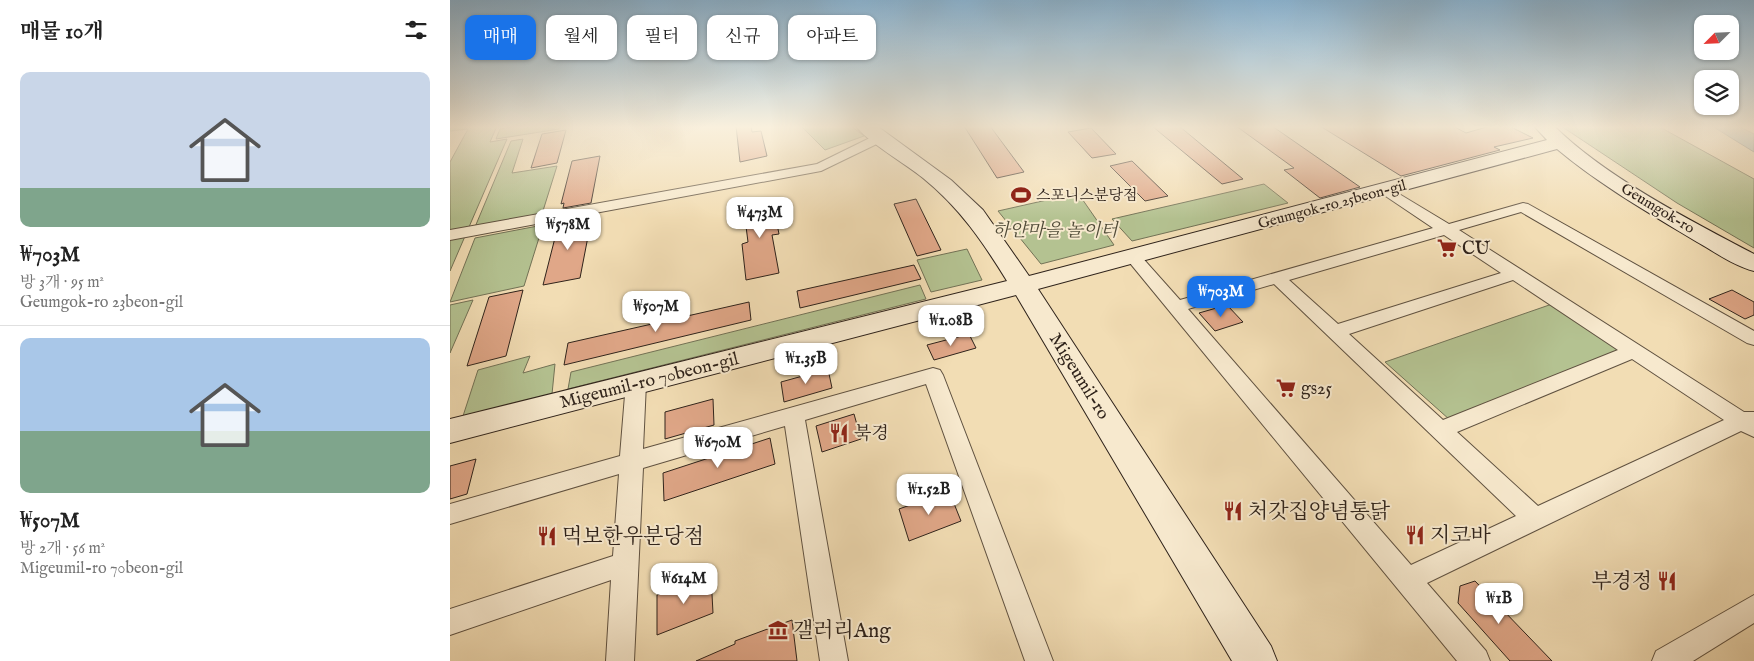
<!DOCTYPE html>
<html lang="ko">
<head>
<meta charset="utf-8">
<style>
	body { margin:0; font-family:"IM FELL English","Noto Serif KR",serif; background:#f6f6f6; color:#222; height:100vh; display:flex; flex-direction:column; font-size:19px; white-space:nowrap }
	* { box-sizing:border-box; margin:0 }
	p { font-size:16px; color:#767676 }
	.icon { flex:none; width:28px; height:28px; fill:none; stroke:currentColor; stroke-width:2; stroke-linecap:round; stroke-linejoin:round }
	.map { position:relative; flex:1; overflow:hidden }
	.drawer { display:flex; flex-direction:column; background:#fff; width:450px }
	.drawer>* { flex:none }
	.banner { position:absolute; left:15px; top:15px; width:475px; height:45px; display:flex; gap:10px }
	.needle { width:32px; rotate:246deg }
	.controls { position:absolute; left:1244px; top:15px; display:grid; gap:10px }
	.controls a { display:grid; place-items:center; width:45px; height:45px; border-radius:10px; background:#fff; box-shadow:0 1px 4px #0004; font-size:25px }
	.price { position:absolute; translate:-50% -42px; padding:0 11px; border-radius:10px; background:#fff; color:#222; font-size:16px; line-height:32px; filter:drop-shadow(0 1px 2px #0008) }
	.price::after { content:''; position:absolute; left:50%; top:30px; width:15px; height:11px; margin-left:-8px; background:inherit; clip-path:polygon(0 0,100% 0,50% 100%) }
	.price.on { background:#1a73e8; color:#fff }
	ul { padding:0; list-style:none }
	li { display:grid; align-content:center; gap:10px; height:265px; padding:0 20px }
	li+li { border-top:1px solid #e0e0e0 }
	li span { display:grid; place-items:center; height:155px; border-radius:10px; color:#555 }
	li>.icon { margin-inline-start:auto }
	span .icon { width:90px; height:90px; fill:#fffc; stroke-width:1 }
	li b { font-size:21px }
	h2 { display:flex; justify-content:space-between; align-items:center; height:60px; padding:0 20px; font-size:21px }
	.pill { padding:0 18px; border-radius:10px; background:#fff; box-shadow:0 1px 4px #0004; font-size:18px; line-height:45px }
	.pill.on { background:#1a73e8; color:#fff }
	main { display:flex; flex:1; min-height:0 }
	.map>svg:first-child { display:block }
	.green { fill:#b4c291; stroke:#727256 }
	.water { fill:#a0b9b8; stroke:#737d79 }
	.building { fill:#e0a788; stroke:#2f231b }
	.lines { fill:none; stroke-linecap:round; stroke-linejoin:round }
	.street-casing { stroke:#605241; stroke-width:2 }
	.secondary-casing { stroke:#2f231b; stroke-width:2 }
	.street { fill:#f7e9ce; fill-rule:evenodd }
	.secondary { fill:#f7e9ce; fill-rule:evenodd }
	.labels { text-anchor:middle; stroke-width:4; stroke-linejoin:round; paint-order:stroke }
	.far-poi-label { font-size:15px; fill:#2f231b; stroke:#f7e9ce; text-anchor:start }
	.far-street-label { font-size:15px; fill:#2f231b; stroke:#f7e9ce }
	.park-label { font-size:18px; font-style:italic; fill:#504b38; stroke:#f7e9ce }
	.poi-label { font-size:18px; fill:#2f231b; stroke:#f7e9ce; text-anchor:start }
	.street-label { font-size:18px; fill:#2f231b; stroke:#f7e9ce }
	.near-poi-label { font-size:21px; fill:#2f231b; stroke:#f7e9ce; text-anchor:start }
</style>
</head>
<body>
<main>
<section class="drawer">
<h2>매물 10개<svg class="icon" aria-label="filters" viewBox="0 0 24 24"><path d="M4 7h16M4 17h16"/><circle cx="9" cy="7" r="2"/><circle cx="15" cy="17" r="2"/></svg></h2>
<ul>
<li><span style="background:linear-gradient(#c9d6e8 75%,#7fa58c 0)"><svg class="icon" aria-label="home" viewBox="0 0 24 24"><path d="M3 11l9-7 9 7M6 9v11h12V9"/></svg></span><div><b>₩703M</b><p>방 3개 · 95 m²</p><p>Geumgok-ro 23beon-gil</p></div></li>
<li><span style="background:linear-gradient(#a9c7e8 60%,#7fa58c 0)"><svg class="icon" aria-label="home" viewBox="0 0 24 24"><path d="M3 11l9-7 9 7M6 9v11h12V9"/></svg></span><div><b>₩507M</b><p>방 2개 · 56 m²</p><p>Migeumil-ro 70beon-gil</p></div></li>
</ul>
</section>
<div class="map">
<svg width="1304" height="661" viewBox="0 0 1304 661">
	<rect width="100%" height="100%" fill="#f2ddb4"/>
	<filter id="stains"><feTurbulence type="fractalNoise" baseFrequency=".004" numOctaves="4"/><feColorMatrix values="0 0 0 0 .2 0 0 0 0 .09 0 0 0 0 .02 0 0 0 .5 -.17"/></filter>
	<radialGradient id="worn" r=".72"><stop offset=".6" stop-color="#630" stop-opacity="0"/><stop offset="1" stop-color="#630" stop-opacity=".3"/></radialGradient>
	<g class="green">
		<path d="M0 126H47L40 142 57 139 0 271V162L18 129 0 131Z"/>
		<path d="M70 126H109V129L46 139 50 129Z"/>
		<path d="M351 126H401L414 136 375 150Z"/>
		<path d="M1111 126H1208L1304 179V248L1227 203Z"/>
		<path d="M73 139 62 173 107 166 92 214 25 227 61 141Z"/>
		<path d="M814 184 838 203 682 241 662 219Z"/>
		<path d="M628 193 664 245 591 264 548 211Z"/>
		<path d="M93 225 74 286 0 302 25 238Z"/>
		<path d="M517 249 532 280 481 292 467 260Z"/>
		<path d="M470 285 476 299 118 389 121 372Z"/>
		<path d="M23 300 0 353V305Z"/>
		<path d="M1105 303 1176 350 1000 420 935 362Z"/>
		<path d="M80 356 73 373 105 364 102 394 13 416 28 370Z"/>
	</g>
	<path class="water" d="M1262 126H1288L1304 134V152Z"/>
	<g class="building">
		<path d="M286 126H301L302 132 311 131 317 156 290 162Z"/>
		<path d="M514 126H540L574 172 547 178Z"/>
		<path d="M702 126H729L793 179 772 184Z"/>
		<path d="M786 126H822L910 187 870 198 834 170 844 168Z"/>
		<path d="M870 126H1003L1016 133 1040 126H1059L1083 138 1044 147 1050 150 951 176Z"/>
		<path d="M641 128 666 154 642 158 618 132Z"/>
		<path d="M116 130 107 163 81 168 92 134Z"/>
		<path d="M150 156 141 203 113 208 114 203 111 204 122 161Z"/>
		<path d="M682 161 718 196 695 201 660 166Z"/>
		<path d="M312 199V201L322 199 329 234 322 235 329 273 296 280 292 244 298 242 293 203Z"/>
		<path d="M466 199 491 250 467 256 444 204Z"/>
		<path d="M138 216 137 222 141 221 130 278 93 285 109 222Z"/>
		<path d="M464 265 471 279 350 308 347 291Z"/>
		<path d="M73 290 56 356 17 366 39 297Z"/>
		<path d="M1282 290 1304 302V315L1295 319 1259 299Z"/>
		<path d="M299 302 301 320 114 365 118 343Z"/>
		<path d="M777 305 793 322 765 331 749 313Z"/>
		<path d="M519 334 526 348 484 360 477 345Z"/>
		<path d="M378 369 382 388 334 402 331 382Z"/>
		<path d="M263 399 264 425 215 439V412Z"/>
		<path d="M404 414 411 439 372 452 366 426Z"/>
		<path d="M320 438 325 464 214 501 213 473Z"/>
		<path d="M26 459 17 494 0 499V466Z"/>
		<path d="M499 491 511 521 459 541 449 509Z"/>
		<path d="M261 576 263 613 207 635V595Z"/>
		<path d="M1025 581 1102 661H1060L1008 603 1010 586Z"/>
		<path d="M342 620 347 661H246L285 644V641Z"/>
	</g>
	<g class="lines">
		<defs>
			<g id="street">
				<path d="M430 133 436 137 435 140 371 171 0 240V230L367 164Z"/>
				<path d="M936 186 999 224 1073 203 1078 204 1304 331V345L1297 343 1071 212 1009 230 1294 412H1304V437L1291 431 977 583 1036 651 1040 661H1007L675 257 677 254H689L730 300 983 228 931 193 929 190ZM994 235 1051 273 888 324 839 280ZM1063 280 1168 350 993 420 899 334ZM824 284 1066 516 961 565 738 309ZM1182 359 1274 420 1088 506 1007 432Z"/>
				<path d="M483 368 490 370 493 375 603 661H575L476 384 355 420 398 661H370L335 426 193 468 184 661H156L161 580 0 635V609L163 556 169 474 0 524V504L170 456 176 383 179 378 186 376 193 378 196 383 193 449Z"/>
				<path d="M1304 595V623L1243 661H1202L1206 651Z"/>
			</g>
			<path id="secondary" d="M406 126H427L501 180 533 210 579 276 1097 140 1084 126H1104C1154 176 1241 221 1304 254V271C1284 266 1265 252 1247 242 1199 213 1150 185 1107 149L588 289 821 646 827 661H782L566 295 0 443V419L557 281C533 242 509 207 473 178 457 165 415 140 406 126Z"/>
		</defs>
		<use href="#street" class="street-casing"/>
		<use href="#secondary" class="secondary-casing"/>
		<use href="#street" class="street"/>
		<use href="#secondary" class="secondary"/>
	</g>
	<linearGradient id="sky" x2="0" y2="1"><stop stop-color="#8bb6d5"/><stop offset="0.58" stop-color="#f9f0dd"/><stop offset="1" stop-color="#f9f0dd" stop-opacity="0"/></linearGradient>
	<rect width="1304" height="219" fill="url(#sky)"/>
	<defs>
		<symbol id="stadium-bare" viewBox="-9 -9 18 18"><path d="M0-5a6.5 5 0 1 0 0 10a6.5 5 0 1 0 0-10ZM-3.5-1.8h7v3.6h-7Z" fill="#8f2418" stroke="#f7e9ce" stroke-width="2.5" paint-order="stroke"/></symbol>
		<symbol id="supermarket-bare" viewBox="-9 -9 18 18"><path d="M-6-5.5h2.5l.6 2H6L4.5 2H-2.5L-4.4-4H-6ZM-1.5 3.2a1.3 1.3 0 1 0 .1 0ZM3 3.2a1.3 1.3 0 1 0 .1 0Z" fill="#8f2418" stroke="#f7e9ce" stroke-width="2.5" paint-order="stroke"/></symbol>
		<symbol id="restaurant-bare" viewBox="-9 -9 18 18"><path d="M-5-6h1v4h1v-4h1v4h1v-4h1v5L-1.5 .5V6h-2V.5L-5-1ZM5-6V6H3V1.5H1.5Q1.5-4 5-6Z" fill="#8f2418" stroke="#f7e9ce" stroke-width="2.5" paint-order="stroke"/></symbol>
		<symbol id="museum-bare" viewBox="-9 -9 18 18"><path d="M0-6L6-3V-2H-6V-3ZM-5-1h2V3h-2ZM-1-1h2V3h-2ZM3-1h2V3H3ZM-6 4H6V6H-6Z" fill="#8f2418" stroke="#f7e9ce" stroke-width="2.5" paint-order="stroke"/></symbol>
	</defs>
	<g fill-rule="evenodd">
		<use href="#stadium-bare" x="557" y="181" width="28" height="28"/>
		<use href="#supermarket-bare" x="983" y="234" width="28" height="28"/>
		<use href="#supermarket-bare" x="822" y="374" width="28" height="28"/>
		<use href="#restaurant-bare" x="375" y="419" width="28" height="28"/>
		<use href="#restaurant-bare" x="769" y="497" width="28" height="28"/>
		<use href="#restaurant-bare" x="951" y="521" width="28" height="28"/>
		<use href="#restaurant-bare" x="83" y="522" width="28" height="28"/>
		<use href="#restaurant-bare" x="1203" y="567" width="28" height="28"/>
		<use href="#museum-bare" x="314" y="616" width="28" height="28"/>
	</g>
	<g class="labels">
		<g class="far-poi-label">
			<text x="586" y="200">스포니스분당점</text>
		</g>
		<g class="far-street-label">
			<text transform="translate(882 204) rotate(-15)" y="5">Geumgok-ro 25beon-gil</text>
			<text transform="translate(1208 208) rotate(31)" y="5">Geumgok-ro</text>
		</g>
		<g class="park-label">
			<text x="605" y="236">하얀마을 놀이터</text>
		</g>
		<g class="poi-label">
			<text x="1012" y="254">CU</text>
			<text x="851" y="394">gs25</text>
			<text x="404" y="439">북경</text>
		</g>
		<g class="street-label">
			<text transform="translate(630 376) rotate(58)" y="6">Migeumil-ro</text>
			<text transform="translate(199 380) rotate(-14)" y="6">Migeumil-ro 70beon-gil</text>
		</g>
		<g class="near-poi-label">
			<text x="798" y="518">처갓집양념통닭</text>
			<text x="980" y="542">지코바</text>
			<text x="112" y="543">먹보한우분당점</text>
			<text x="1202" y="588" text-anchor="end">부경정</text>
			<text x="343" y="637">갤러리Ang</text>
		</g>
	</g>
	<rect width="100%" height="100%" filter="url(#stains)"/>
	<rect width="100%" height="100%" fill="url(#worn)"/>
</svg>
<div class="controls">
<a><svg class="needle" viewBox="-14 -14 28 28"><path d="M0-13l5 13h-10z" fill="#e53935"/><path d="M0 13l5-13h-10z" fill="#767676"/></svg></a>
<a><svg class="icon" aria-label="layers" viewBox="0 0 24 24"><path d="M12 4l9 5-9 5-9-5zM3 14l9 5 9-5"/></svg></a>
</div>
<b class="price" style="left:310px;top:239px">₩473M</b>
<b class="price" style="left:118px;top:251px">₩578M</b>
<b class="price on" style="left:771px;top:318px">₩703M</b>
<b class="price" style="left:206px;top:333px">₩507M</b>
<b class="price" style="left:501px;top:347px">₩1.08B</b>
<b class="price" style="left:356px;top:385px">₩1.35B</b>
<b class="price" style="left:268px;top:469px">₩670M</b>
<b class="price" style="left:479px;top:516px">₩1.52B</b>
<b class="price" style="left:234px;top:605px">₩614M</b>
<b class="price" style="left:1049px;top:625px">₩1B</b>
<div class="banner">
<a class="pill on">매매</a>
<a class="pill">월세</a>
<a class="pill">필터</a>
<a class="pill">신규</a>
<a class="pill">아파트</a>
</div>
</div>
</main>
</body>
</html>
